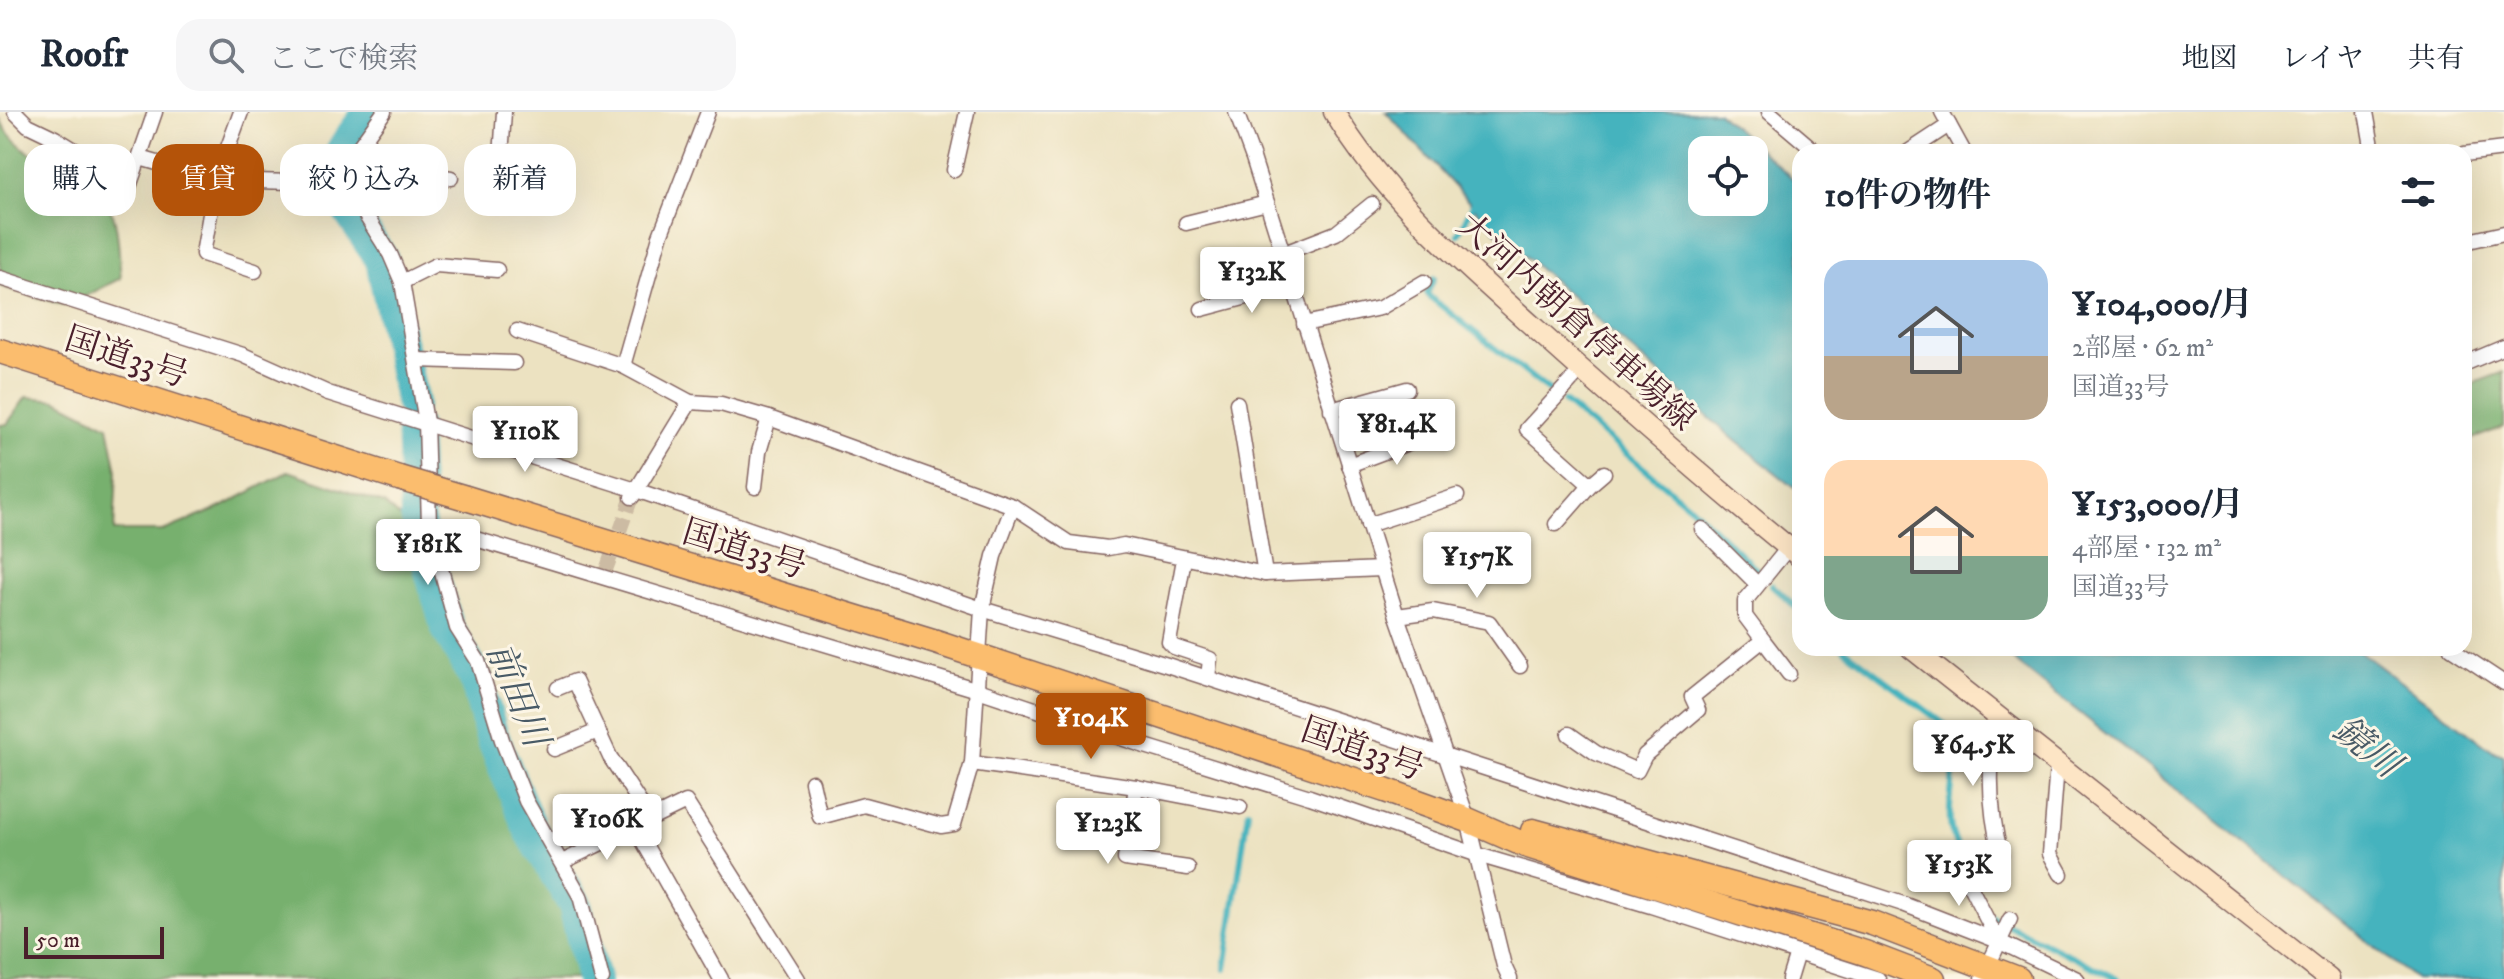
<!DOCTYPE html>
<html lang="ja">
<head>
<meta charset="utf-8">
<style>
	body { margin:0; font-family:"IM FELL DW Pica","Noto Serif JP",serif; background:#f6f6f7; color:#1f2937; height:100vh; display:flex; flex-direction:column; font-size:30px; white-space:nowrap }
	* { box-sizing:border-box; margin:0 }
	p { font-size:26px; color:#747a83 }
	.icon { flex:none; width:44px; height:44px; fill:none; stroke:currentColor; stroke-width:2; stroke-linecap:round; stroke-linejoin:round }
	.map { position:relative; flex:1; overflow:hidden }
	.details { position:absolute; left:1792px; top:32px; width:680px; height:512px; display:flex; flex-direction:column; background:#fff; border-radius:24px; box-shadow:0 8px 32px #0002 }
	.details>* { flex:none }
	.top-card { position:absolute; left:24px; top:32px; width:760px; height:72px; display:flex; gap:16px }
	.controls { position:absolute; left:1688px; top:24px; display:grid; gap:16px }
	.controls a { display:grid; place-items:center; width:80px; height:80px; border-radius:16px; background:#fff; box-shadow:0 8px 32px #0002; font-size:40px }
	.scale { position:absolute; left:24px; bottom:20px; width:140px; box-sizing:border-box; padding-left:8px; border:4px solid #4a1f2b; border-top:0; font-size:22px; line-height:28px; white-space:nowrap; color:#4a1f2b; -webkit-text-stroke:6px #fcf5e5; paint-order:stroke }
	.price { position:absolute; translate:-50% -68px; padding:0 18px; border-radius:8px; background:#fff; color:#222; font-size:26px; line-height:52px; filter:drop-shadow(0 2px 4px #0008) }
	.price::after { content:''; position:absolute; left:50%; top:48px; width:24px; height:18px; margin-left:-12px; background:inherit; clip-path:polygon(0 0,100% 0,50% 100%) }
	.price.active { background:#b45309; color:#fff }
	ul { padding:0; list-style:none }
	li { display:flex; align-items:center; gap:24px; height:200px; padding:0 32px }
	li span { display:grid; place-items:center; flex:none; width:224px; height:160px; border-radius:24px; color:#555 }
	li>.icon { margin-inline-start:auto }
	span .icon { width:96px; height:96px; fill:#fffc; stroke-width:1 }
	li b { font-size:34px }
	h2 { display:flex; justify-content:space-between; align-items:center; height:96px; padding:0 32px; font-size:34px }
	.pill { padding:0 28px; border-radius:24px; background:#fff; box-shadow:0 8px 32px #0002; font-size:28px; line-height:72px }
	.pill.active { background:#b45309; color:#fff }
	header { display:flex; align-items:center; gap:48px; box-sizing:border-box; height:112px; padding:0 40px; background:#fff; border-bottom:2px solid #e0e1e3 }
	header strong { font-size:38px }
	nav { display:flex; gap:44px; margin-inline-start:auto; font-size:28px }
	.search { width:560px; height:72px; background:#f6f6f7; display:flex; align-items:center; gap:20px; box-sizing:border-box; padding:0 28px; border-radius:24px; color:#747a83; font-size:30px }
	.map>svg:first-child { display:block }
	.forest { fill:#77b06e; stroke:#60684c; stroke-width:2 }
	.water { fill:#44b3be; stroke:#476974; stroke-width:2; fill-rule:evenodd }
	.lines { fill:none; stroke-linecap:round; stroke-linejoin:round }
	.stream { stroke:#44b3be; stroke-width:6 }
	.river { stroke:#44b3be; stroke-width:34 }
	.minor-tunnel { stroke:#ccbba3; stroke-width:14; stroke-dasharray:14 7; stroke-linecap:butt }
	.minor-casing { stroke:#836360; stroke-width:17 }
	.secondary-casing { stroke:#836360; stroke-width:23 }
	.trunk-casing { stroke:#836360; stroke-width:27 }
	.minor { stroke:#fff; stroke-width:14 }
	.secondary { stroke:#fde5c5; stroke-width:20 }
	.trunk { stroke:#fbbd6e; stroke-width:24 }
	.trunk-bridge-casing { stroke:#836360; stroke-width:27; stroke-linecap:butt }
	.trunk-bridge { stroke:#fbbd6e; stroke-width:24 }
	.labels { text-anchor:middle; stroke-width:6; stroke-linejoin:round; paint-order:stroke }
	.street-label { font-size:34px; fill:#4a1f2b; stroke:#fcf5e5 }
	.water-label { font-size:36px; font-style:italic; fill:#485a66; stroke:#fcf5e5 }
</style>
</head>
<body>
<header>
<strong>Roofr</strong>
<div class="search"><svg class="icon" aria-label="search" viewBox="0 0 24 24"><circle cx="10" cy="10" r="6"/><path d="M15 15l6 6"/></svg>ここで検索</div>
<nav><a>地図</a><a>レイヤ</a><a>共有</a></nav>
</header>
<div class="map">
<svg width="2504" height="867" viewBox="0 0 2504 867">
	<rect width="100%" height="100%" fill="#fcf5e5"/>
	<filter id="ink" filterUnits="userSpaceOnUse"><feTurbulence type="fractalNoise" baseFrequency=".0125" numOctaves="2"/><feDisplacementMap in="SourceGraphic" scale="16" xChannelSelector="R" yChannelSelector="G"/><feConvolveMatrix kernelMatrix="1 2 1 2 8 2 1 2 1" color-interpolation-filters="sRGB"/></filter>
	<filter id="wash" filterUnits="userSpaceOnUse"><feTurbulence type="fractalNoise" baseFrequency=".006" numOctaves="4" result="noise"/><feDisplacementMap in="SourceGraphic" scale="32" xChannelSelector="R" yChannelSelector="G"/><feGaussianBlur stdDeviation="1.8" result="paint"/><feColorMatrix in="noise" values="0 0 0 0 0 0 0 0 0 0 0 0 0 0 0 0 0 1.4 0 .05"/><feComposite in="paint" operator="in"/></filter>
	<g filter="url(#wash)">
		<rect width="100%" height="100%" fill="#ece2c1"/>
		<g class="forest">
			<path d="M0 6C17 52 89 60 113 103 119 116 119 151 121 166L67 194 0 174Z"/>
			<path d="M2504 260V315L2464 330V279L2477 270Z"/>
			<path d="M26 285 57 288 108 314 117 359 114 419H163L220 396 289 359 384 392 404 409 416 447 445 521 471 564 476 602 520 716 547 757 590 867H0V313L7 312Z"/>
		</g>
		<g class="water">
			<path d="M1386 0H1718L1800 73V380L1737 330 1492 115ZM1702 38H1754V90H1702Z"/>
			<path d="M1998 536H2355L2495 640 2504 643V867H2415Z"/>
		</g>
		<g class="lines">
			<g class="stream">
				<path d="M1458 122 1476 87"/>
				<path d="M1434 166 1427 181 1430 185 1549 279"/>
				<path d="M1564 290 1693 397 1758 459"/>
				<path d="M1772 473 1800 499"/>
				<path d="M1843 536 1948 615C1961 644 1948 678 1950 709 1951 726 1961 741 1968 756"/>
				<path d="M1992 805 2118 867"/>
				<path d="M1225 857 1248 699"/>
			</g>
			<g class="river">
				<path d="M371 0C352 24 326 51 338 82L382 148 412 291"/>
				<path d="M413 314 417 403 423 432 448 517 476 567 491 621 530 717 575 793 593 867"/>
			</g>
		</g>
	</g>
	<g filter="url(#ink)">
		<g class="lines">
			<path class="minor-tunnel" d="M606 458 632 385"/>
			<defs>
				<g id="minor">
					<path d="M15 0 28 13 55 26 130 72 155 0"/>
					<path d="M241 0 216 68 203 142 255 159"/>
					<path d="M384 0 356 39 351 51 348 72 353 83 390 142 402 170 426 310 429 413 457 516 478 549 502 628 526 689 580 784 602 867"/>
					<path d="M708 0 660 124 623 254 690 290 721 292 769 306 1013 394 1069 431 1108 436 1124 433 1265 462 1382 457"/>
					<path d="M1236 0 1253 46 1397 504 1468 708 1504 854 1510 867"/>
					<path d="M1769 0 1816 40"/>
					<path d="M1942 0 1964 40"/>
					<path d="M2366 0 2373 40"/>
					<path d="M1908 40 1949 13"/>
					<path d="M2464 42 2504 37"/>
					<path d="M140 46 216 68 293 70 349 66"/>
					<path d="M351 51 451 66"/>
					<path d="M954 58 967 0"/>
					<path d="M499 74 504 0"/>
					<path d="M1186 111 1267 91"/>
					<path d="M2464 130 2504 121"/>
					<path d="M1282 142 1336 121 1372 92"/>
					<path d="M0 166 243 243 328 281 636 378 982 497 1167 553 1903 792 1998 829 2077 867"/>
					<path d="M402 170 436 153 497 158"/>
					<path d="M1202 197 1292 173"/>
					<path d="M1304 212 1380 196 1424 170"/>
					<path d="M517 219 623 254"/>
					<path d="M416 248 514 251"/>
					<path d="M2464 252 2504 235"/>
					<path d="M1581 258 1527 317 1590 373"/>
					<path d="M1237 291 1265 462"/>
					<path d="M1331 298 1407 277"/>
					<path d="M1349 353 1432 322"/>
					<path d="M755 375 759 340 769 306"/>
					<path d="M632 385 690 290"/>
					<path d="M1013 394 994 444 982 497 972 651 1136 675 1240 695"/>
					<path d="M1556 412 1590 373 1604 361"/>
					<path d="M429 413 978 578 1145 634 1310 685 1478 743 1651 794 1878 867"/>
					<path d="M1368 413 1457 384"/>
					<path d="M1702 417 1757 472"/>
					<path d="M1184 447 1169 530 1174 535 1210 547 1208 566"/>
					<path d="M1397 504 1433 499 1489 510 1520 554"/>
					<path d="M1763 528 1789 562"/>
					<path d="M2451 536 2504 571"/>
					<path d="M558 576 575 569 610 645 650 706"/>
					<path d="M1997 606C1988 651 1989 699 2001 743"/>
					<path d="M1569 622 1596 641 1637 659 1645 643 1698 598 1692 585 1763 528 1745 504V489L1788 436"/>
					<path d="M554 637 598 619"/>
					<path d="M2057 654 2050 742 2061 762"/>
					<path d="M812 670 820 705 864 693 941 714 954 712 972 651"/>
					<path d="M1136 675 1125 747 1188 756"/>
					<path d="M635 715 721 867"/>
					<path d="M1955 745 1998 829"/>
					<path d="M562 750 686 690 798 867"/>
					<path d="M1789 867 1797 841"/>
					<path d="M1982 867 2010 807"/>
				</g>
				<g id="secondary">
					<path d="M1334 0C1385 86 1463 151 1537 218 1623 295 1710 372 1800 445"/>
					<path d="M1911 536 2329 867"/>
				</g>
				<g id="trunk">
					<path d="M0 239 399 366"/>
					<path d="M466 386 936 530 1385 678 1468 708 1525 733 1865 841 1933 867"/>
					<path d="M1533 719 1872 811 2018 867"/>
				</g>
			</defs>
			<use href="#minor" class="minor-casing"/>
			<use href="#secondary" class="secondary-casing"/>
			<use href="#trunk" class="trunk-casing"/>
			<use href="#minor" class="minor"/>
			<use href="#secondary" class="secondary"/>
			<use href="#trunk" class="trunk"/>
			<defs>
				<path id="trunk-bridge" d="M399 366 466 386"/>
			</defs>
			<use href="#trunk-bridge" class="trunk-bridge-casing"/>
			<use href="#trunk-bridge" class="trunk-bridge"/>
		</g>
	</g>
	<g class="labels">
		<g class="street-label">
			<text transform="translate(1577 209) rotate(42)" y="12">大河内朝倉停車場線</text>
			<text transform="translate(127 244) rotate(18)" y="12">国道33号</text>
			<text transform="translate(745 436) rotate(17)" y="12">国道33号</text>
			<text transform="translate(1363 636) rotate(19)" y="12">国道33号</text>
		</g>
		<g class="water-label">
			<text transform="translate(519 582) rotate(68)" y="13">前田川</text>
			<text transform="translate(2368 634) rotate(39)" y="13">鏡川</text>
		</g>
	</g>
</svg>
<div class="controls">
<a><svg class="icon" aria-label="locate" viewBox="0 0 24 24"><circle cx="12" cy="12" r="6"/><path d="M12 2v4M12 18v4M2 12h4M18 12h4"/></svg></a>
</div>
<div class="scale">50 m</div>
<b class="price" style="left:1252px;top:203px">¥132K</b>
<b class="price" style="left:1397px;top:355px">¥81.4K</b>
<b class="price" style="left:525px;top:362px">¥110K</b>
<b class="price" style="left:428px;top:475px">¥181K</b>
<b class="price" style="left:1477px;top:488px">¥157K</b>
<b class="price active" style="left:1091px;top:649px">¥104K</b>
<b class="price" style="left:1973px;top:676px">¥64.5K</b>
<b class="price" style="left:607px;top:750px">¥106K</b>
<b class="price" style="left:1108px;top:754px">¥123K</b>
<b class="price" style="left:1959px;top:796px">¥153K</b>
<div class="top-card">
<a class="pill">購入</a>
<a class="pill active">賃貸</a>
<a class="pill">絞り込み</a>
<a class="pill">新着</a>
</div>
<section class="details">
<h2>10件の物件<svg class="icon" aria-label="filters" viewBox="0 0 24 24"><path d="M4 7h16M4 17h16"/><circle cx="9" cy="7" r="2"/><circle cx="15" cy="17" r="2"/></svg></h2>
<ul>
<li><span style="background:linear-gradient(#a9c7e8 60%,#b9a48a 0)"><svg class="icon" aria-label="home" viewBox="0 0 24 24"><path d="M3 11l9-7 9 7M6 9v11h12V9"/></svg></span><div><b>¥104,000/月</b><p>2部屋 · 62 m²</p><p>国道33号</p></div></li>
<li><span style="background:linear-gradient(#ffd9b3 60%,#7fa58c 0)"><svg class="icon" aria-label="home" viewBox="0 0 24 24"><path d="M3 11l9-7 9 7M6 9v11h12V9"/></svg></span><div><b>¥153,000/月</b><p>4部屋 · 132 m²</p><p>国道33号</p></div></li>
</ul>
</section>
</div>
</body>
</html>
